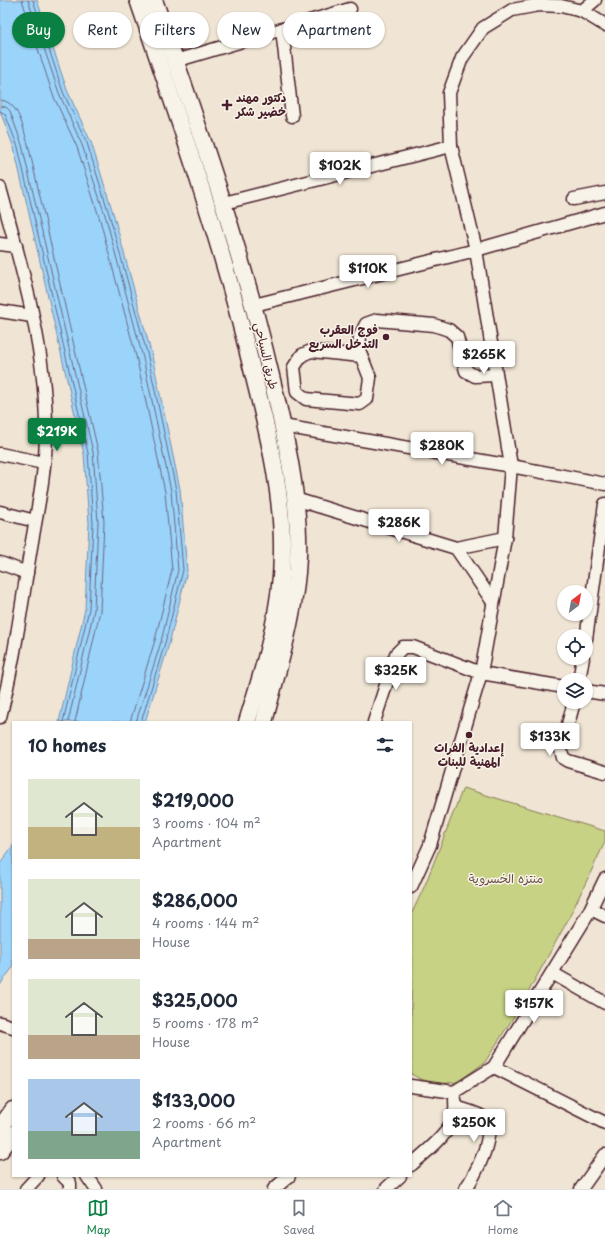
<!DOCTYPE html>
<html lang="en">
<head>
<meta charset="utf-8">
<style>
	body { margin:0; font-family:"Playpen Sans","Playpen Sans Arabic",sans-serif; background:#f2f2f3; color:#1f2937; height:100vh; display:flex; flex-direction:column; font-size:15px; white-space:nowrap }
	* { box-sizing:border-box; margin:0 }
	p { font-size:13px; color:#747a83 }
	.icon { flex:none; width:22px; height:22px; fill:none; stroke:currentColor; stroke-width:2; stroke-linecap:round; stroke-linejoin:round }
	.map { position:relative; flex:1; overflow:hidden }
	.panel { position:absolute; left:12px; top:721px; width:400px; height:456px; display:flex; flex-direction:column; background:#fff; border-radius:0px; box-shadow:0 1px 3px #0004 }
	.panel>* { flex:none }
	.banner { position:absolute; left:12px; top:12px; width:400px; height:36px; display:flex; gap:8px }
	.needle { width:26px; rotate:31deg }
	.controls { position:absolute; left:557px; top:585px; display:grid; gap:8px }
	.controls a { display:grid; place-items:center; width:36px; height:36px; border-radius:50%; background:#fff; box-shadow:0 1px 3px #0004; font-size:20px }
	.price { position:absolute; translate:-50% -34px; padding:0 9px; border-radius:4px; background:#fff; color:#222; font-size:13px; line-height:26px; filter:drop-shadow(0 1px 2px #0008) }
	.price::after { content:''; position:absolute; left:50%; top:24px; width:12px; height:9px; margin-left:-6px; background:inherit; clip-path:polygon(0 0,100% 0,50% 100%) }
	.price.current { background:#0b8043; color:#fff }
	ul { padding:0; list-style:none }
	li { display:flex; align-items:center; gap:12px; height:100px; padding:0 16px }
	li span { display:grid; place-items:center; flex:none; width:112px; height:80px; border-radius:0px; color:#555 }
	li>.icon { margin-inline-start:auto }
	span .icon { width:48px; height:48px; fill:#fffc; stroke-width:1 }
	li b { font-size:17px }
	h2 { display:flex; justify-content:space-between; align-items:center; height:48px; padding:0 16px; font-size:17px }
	.chip { padding:0 14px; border-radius:18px; background:#fff; box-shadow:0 1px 3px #0004; font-size:14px; line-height:36px }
	.chip.current { background:#0b8043; color:#fff }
	.tab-bar { display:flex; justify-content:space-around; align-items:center; height:56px; border-top:1px solid #e0e1e3; background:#fff; font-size:11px; color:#747a83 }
	.tab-bar a { display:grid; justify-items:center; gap:2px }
	.tab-bar .current { color:#0b8043 }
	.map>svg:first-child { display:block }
	.green { fill:#c7d285; stroke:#887858 }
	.water { fill:#9bd4fb; stroke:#7b8ca8 }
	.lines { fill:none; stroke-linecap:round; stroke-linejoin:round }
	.shore { stroke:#6a677e; stroke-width:1 }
	.minor-casing { stroke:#4a1f2b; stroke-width:15 }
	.major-casing { stroke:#4a1f2b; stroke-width:19 }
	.minor { stroke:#f7f3e8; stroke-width:12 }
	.major { stroke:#f7f3e8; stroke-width:16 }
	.poi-dot { fill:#4a1f2b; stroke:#f7f3e8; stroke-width:1.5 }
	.labels { text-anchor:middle; stroke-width:3; stroke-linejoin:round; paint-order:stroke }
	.poi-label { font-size:12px; font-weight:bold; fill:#4a1f2b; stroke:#f7f3e8; text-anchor:start }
	.street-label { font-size:12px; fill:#4a1f2b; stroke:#f7f3e8 }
	.park-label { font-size:12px; fill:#694c42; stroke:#f7f3e8 }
</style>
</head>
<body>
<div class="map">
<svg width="605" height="1189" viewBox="0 0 605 1189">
	<rect width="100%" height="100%" fill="#f0e5d4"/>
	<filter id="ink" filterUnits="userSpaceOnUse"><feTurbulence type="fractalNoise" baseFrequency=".025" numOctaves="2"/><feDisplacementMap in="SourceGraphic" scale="8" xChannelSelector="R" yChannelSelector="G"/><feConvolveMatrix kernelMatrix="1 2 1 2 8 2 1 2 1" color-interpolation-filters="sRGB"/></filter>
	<g filter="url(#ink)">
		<path class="green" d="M463 788 605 831V842L569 918 520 1007 485 1062 458 1082 438 1084 420 1079 411 1074V915L425 885Z"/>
		<g class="water">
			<path d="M0 0H37L67 90 91 142 114 216 152 356 180 489 187 571 169 644 145 722H59L85 609 89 523 84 454 14 148 0 111Z"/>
			<path d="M13 845V967L0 985V864Z"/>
		</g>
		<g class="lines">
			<g class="shore">
				<path d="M22 0 53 95 77 147 100 220 137 360 165 492 172 570 155 640 130 722"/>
				<path d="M28 0 59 93 82 145 106 218 143 358 171 491 178 570 161 642 136 722"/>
				<path d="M33 0 63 92 87 143 110 217 148 357 176 490 183 570 165 643 141 722"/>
				<path d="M0 100C19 101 23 129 28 144L98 451 104 522 100 611 75 722"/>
				<path d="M0 106 6 107 10 111 22 145 93 452 98 522 94 610 68 722"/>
				<path d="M0 111 5 114 18 147 88 453 93 523 89 609 63 722"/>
			</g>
			<defs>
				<g id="minor">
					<path d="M582 11 595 0"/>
					<path d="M282 29 292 116"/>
					<path d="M175 61 350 9"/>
					<path d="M0 188C21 265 45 344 46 425 47 467 37 511 30 553 21 608 14 663 0 717"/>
					<path d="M574 199 605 193"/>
					<path d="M224 203 451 146"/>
					<path d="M0 244 16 246"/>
					<path d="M254 305 476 250 605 213"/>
					<path d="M0 311 32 316"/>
					<path d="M361 356 311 351 302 355 294 367 297 392 306 399 360 404 367 399 370 378 359 350 360 336 366 324 377 320 434 325 449 330 457 337 466 371 475 376 496 375"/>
					<path d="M283 426 511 466 605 484"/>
					<path d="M0 454 44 463"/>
					<path d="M295 499 456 548 505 538"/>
					<path d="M0 512 35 521"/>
					<path d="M456 548 493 602"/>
					<path d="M0 563 27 573"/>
					<path d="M586 639 605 504"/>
					<path d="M579 680 583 658"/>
					<path d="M586 691 605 694"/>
					<path d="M574 702 561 750 563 758 568 761 605 772"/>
					<path d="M374 722 396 654 403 647H413L481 673 564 687"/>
					<path d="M411 887 430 845 481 673 505 538 511 466 476 250 451 146 449 93 462 58 483 28 512 10 539 5 561 6 582 11 605 25"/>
					<path d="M591 909 605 916"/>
					<path d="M552 973 605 1003"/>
					<path d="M0 1023 13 1027"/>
					<path d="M494 1067 605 1123"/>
					<path d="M411 1086 454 1092 494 1067 588 914 605 879"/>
					<path d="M456 1107C464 1110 478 1113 484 1118 498 1131 475 1177 465 1189"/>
					<path d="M411 1165C431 1147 459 1129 455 1099"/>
					<path d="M63 1176 70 1183V1189"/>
					<path d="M87 1176 96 1189"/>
					<path d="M26 1189 38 1176"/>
					<path d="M274 1189 289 1176"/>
					<path d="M386 1189 400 1176"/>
					<path d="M581 1189 605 1155"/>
				</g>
				<g id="major">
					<path d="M138 0C180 122 222 243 252 369 267 429 283 491 282 553 282 610 264 668 247 722"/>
					<path d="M154 0C198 124 241 248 271 376 285 434 300 497 298 557 296 613 278 668 264 722"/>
					<path d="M0 1128 13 1110"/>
					<path d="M0 1151 13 1134"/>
				</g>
			</defs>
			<use href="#minor" class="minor-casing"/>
			<use href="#major" class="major-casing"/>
			<use href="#minor" class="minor"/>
			<use href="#major" class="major"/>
		</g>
	</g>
	<g class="poi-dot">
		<path d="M225 99h4v4h4v4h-4v4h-4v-4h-4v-4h4z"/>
		<circle cx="386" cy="337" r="4"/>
		<circle cx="469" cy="735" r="4"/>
	</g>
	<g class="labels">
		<g class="poi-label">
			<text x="236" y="102">دكتور مهند<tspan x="236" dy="14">خضير شكر</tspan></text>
			<text x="378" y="334" text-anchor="end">فوج العقرب<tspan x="378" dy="14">التدخل السريع</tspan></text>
			<text x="469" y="752" text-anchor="middle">إعدادية الفرات<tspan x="469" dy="14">المهنية للبنات</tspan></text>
		</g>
		<g class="street-label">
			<text transform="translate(266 356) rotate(77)" y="4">طريق السياحي</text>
		</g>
		<g class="park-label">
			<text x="506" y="883">منتزه الخسروية</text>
		</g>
	</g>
</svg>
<div class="controls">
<a><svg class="needle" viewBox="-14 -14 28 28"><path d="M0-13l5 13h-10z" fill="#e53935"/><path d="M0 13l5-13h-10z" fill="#747a83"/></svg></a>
<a><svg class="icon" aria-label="locate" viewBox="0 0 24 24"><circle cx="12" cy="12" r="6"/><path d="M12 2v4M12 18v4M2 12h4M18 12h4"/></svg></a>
<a><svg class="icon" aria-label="layers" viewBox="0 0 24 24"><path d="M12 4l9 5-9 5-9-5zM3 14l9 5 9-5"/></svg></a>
</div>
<b class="price" style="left:340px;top:186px">$102K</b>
<b class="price" style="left:368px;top:289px">$110K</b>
<b class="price" style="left:484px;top:375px">$265K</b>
<b class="price current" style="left:57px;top:452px">$219K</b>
<b class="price" style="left:442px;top:466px">$280K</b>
<b class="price" style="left:399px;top:543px">$286K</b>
<b class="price" style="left:396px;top:691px">$325K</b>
<b class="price" style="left:550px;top:757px">$133K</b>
<b class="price" style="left:534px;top:1024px">$157K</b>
<b class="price" style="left:474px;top:1143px">$250K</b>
<div class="banner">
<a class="chip current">Buy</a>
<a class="chip">Rent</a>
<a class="chip">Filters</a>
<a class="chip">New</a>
<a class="chip">Apartment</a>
</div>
<section class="panel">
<h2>10 homes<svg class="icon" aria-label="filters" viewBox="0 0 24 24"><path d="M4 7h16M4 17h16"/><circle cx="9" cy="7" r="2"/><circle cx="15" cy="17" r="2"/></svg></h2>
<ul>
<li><span style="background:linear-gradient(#dfe7d0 60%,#c2b280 0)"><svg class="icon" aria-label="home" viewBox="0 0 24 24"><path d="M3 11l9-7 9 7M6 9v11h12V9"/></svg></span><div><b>$219,000</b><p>3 rooms · 104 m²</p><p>Apartment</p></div></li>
<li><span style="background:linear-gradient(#dfe7d0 75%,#b9a48a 0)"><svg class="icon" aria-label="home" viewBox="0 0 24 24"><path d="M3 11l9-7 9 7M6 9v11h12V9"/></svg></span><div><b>$286,000</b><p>4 rooms · 144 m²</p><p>House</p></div></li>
<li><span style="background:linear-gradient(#dfe7d0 70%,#b9a48a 0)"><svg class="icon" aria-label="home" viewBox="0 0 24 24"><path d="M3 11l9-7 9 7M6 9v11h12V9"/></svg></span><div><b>$325,000</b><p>5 rooms · 178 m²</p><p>House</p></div></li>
<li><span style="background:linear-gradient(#a9c7e8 65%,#7fa58c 0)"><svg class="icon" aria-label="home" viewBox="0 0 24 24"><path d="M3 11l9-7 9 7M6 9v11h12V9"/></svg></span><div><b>$133,000</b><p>2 rooms · 66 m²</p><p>Apartment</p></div></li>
</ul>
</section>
</div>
<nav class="tab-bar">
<a class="current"><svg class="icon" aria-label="map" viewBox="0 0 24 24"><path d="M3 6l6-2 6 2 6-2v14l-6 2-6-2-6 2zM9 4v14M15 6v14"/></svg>Map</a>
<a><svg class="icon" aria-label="saved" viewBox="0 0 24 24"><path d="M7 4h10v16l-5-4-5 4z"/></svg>Saved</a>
<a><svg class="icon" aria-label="home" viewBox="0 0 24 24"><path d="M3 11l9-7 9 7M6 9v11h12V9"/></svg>Home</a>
</nav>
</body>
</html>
